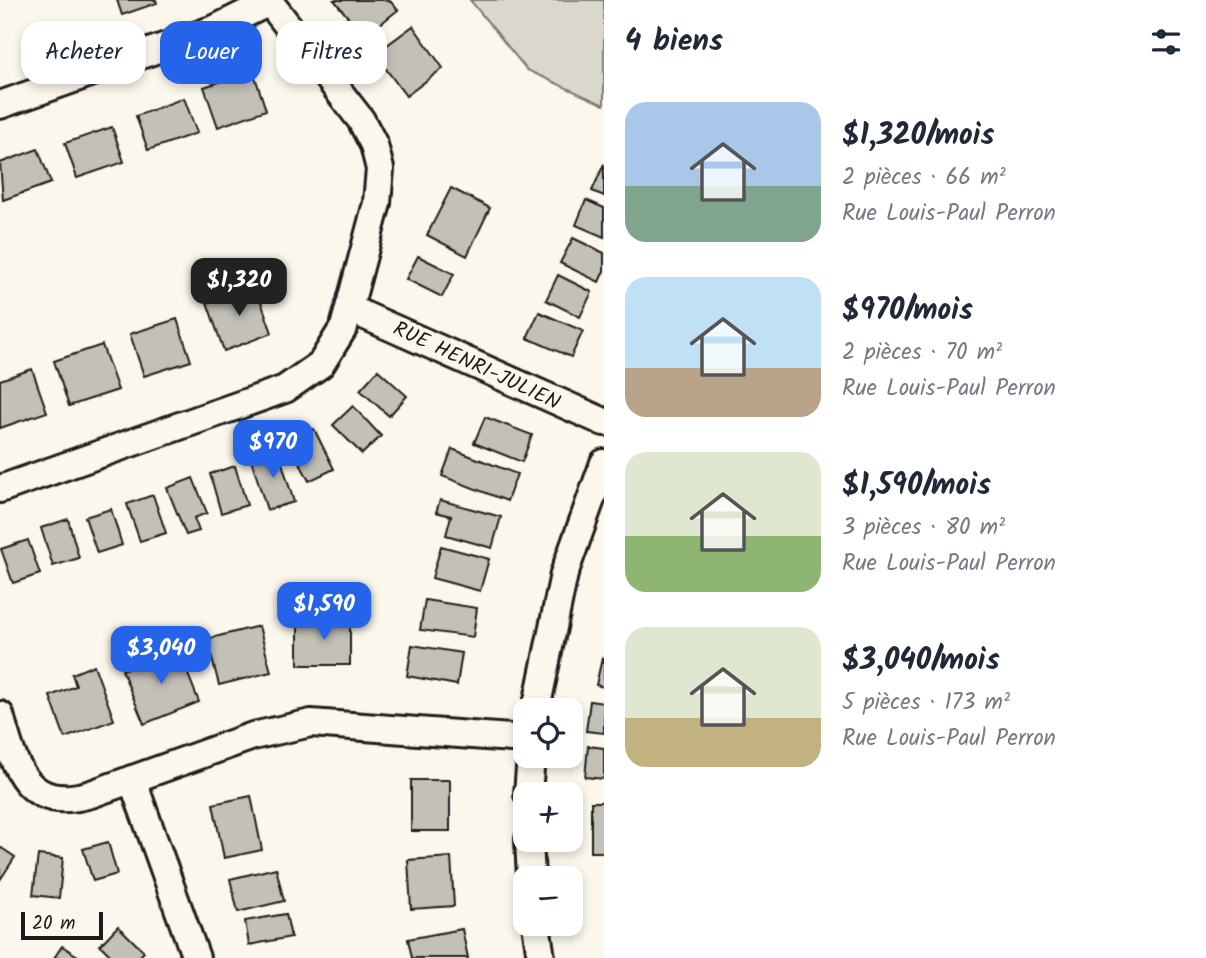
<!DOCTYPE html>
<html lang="fr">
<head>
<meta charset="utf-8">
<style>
	body { margin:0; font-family:Kalam,sans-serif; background:#f2f2f3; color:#1f2937; height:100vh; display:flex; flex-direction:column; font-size:26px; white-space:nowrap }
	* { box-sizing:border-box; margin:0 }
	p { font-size:23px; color:#747a83 }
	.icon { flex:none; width:38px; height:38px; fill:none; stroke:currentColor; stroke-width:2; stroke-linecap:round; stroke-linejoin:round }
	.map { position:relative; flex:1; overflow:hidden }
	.sheet { display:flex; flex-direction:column; background:#fff; width:602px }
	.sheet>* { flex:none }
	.top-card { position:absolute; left:21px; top:21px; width:478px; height:63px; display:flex; gap:14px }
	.buttons { position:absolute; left:513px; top:698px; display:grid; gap:14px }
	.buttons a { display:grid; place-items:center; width:70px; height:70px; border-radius:14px; background:#fff; box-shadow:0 4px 10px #0003; font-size:35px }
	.scale { position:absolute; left:21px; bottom:18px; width:82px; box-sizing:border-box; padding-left:7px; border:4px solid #1c1c1c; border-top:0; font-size:19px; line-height:24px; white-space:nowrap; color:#1c1c1c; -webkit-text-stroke:5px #fbf7ec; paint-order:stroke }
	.price { position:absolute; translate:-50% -60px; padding:0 16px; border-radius:14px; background:#2563eb; color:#fff; font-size:23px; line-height:46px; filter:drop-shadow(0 2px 4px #0008) }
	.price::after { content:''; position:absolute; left:50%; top:42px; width:21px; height:16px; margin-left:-10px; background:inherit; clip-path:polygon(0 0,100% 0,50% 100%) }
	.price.active { background:#222; color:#fff }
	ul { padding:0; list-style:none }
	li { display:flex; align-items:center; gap:21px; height:175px; padding:0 21px }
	li span { display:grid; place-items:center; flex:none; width:196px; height:140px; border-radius:21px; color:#555 }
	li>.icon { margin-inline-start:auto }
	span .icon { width:84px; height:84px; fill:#fffc; stroke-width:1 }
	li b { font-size:30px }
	h2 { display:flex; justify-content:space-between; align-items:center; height:84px; padding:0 21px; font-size:30px }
	.chip { padding:0 24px; border-radius:21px; background:#fff; box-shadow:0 4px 10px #0003; font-size:24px; line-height:63px }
	.chip.active { background:#2563eb; color:#fff }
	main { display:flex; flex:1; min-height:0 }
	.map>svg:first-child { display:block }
	.green { fill:#dad7ce; stroke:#7b7a75; stroke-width:2 }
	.building { fill:#c3c0b8; stroke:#1c1c1c; stroke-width:2 }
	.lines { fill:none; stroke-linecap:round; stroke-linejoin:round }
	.minor-casing { stroke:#1c1c1c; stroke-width:32 }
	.minor { stroke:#fbf7ec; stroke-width:26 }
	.labels { text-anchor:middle; stroke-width:7; stroke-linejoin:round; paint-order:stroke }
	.street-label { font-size:21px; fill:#1c1c1c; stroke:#fbf7ec }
</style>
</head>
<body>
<main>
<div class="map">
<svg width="604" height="958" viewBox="0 0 604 958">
	<rect width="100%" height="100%" fill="#fbf7ec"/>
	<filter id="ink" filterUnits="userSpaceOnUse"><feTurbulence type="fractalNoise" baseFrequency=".0143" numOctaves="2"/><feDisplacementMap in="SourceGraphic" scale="14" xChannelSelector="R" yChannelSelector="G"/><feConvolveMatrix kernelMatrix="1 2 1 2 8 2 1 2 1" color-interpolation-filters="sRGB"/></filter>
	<g filter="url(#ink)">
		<path class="green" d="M470 0H604V105L527 70Z"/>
		<g class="building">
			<path d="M117 0H156L157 3 122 15Z"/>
			<path d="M334 0H389L398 10 364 37Z"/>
			<path d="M413 26 443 68 406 96 375 54Z"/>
			<path d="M253 71 266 110 218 127 204 87Z"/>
			<path d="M184 98 197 133 148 150 136 116Z"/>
			<path d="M112 127 124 162 77 178 65 143Z"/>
			<path d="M38 149 51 183 3 200 0 163Z"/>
			<path d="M604 164V196L592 191Z"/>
			<path d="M451 188 490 208 467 256 427 235Z"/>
			<path d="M586 200 604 208V237L576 225Z"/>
			<path d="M573 238 604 253V271L599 282 560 263Z"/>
			<path d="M418 256 454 274 442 297 406 279Z"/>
			<path d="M558 275 592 292 580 317 546 300Z"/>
			<path d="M255 285 272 333 224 351 207 302Z"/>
			<path d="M539 312 583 331 571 357 527 338Z"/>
			<path d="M177 319 191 361 144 376 130 334Z"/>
			<path d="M102 345 118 390 69 406 54 361Z"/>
			<path d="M32 369 47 412 0 428V380Z"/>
			<path d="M378 370 407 396 389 416 360 390Z"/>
			<path d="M353 406 381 436 362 454 333 425Z"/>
			<path d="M485 417 532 435 522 462 474 443Z"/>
			<path d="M314 429 334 469 309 481 289 442Z"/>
			<path d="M452 449 517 474 507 501 442 476Z"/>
			<path d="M278 450 294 502 267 510 251 459Z"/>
			<path d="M235 466 247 505 221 513 210 474Z"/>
			<path d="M193 478 207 513 194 518 199 531 186 535 167 488Z"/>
			<path d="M153 495 166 533 140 541 127 504Z"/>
			<path d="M440 500 501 517 492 548 446 535 451 516 436 512Z"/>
			<path d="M111 509 122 545 97 553 85 517Z"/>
			<path d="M68 519 79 558 53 566 41 528Z"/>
			<path d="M28 540 40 574 13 583 1 549Z"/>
			<path d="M441 546 489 559 480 591 432 578Z"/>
			<path d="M425 600 477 608 473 637 420 630Z"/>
			<rect x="298" y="619" width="52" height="46"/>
			<path d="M259 626 271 672 219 685 207 639Z"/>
			<path d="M412 645 462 653 457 685 407 676Z"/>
			<path d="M178 649 199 702 144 724 122 670Z"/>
			<path d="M602 658 604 659V687L596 685Z"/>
			<path d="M94 665 114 720 65 738 50 696 76 686 72 674Z"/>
			<path d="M590 701 604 703V733L586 731Z"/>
			<path d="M588 746 604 748V779L585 777Z"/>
			<rect x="411" y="780" width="39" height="51"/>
			<path d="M251 796 262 850 224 858 213 804Z"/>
			<rect x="591" y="802" width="13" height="50"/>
			<path d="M108 842 117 874 93 881 83 849Z"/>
			<path d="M0 847 15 857 0 880Z"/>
			<path d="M38 855 63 858 59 898 33 895Z"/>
			<path d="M451 857 454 906 411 909 408 860Z"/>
			<path d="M276 868 284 901 238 912 230 879Z"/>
			<path d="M286 914 291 937 249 945 245 921Z"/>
			<path d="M118 926 144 952 138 958H113L100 945Z"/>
			<path d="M462 929 468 958H412L408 939Z"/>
			<path d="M62 946 81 958H54Z"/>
		</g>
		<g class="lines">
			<defs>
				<g id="minor">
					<path d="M0 105 217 28 269 2"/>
					<path d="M350 309 604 422"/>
					<path d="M0 489 285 389 321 364 344 327 377 203 380 169 374 145 361 120 268 0"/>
					<path d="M536 710 564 574 604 463"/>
					<path d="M0 715C14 766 26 813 91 794L253 736 311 723 525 739"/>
					<path d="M132 779 196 958"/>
					<path d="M528 794 531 756"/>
					<path d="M529 840 531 878"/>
					<path d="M536 924 541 958"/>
				</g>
			</defs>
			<use href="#minor" class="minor-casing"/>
			<use href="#minor" class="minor"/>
		</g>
	</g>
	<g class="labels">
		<g class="street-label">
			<text transform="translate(477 365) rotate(25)" y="7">RUE HENRI-JULIEN</text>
		</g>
	</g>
</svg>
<div class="buttons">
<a><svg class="icon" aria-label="locate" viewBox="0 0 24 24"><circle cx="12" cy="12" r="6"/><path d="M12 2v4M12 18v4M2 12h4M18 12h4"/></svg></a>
<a>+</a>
<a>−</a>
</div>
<div class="scale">20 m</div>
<b class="price active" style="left:239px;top:318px">$1,320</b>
<b class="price" style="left:273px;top:480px">$970</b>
<b class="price" style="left:324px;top:642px">$1,590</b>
<b class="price" style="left:161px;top:686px">$3,040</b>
<div class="top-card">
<a class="chip">Acheter</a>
<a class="chip active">Louer</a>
<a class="chip">Filtres</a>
</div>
</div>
<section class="sheet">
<h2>4 biens<svg class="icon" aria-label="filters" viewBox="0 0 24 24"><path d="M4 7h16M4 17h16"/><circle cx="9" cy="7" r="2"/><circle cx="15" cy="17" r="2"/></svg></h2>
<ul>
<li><span style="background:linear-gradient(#a9c7e8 60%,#7fa58c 0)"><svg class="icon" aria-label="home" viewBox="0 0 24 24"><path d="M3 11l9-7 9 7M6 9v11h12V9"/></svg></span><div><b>$1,320/mois</b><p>2 pièces · 66 m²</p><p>Rue Louis-Paul Perron</p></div></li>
<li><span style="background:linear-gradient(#bfe0f5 65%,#b9a48a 0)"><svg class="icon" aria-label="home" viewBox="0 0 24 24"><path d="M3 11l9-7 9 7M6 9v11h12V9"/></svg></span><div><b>$970/mois</b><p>2 pièces · 70 m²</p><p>Rue Louis-Paul Perron</p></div></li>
<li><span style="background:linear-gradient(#dfe7d0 60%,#8fb573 0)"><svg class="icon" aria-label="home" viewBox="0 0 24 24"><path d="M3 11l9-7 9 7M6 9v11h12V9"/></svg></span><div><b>$1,590/mois</b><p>3 pièces · 80 m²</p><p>Rue Louis-Paul Perron</p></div></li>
<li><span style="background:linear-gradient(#dfe7d0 65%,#c2b280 0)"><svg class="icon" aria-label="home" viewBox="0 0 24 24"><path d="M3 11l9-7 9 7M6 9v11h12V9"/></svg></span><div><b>$3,040/mois</b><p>5 pièces · 173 m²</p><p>Rue Louis-Paul Perron</p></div></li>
</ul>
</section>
</main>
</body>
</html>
